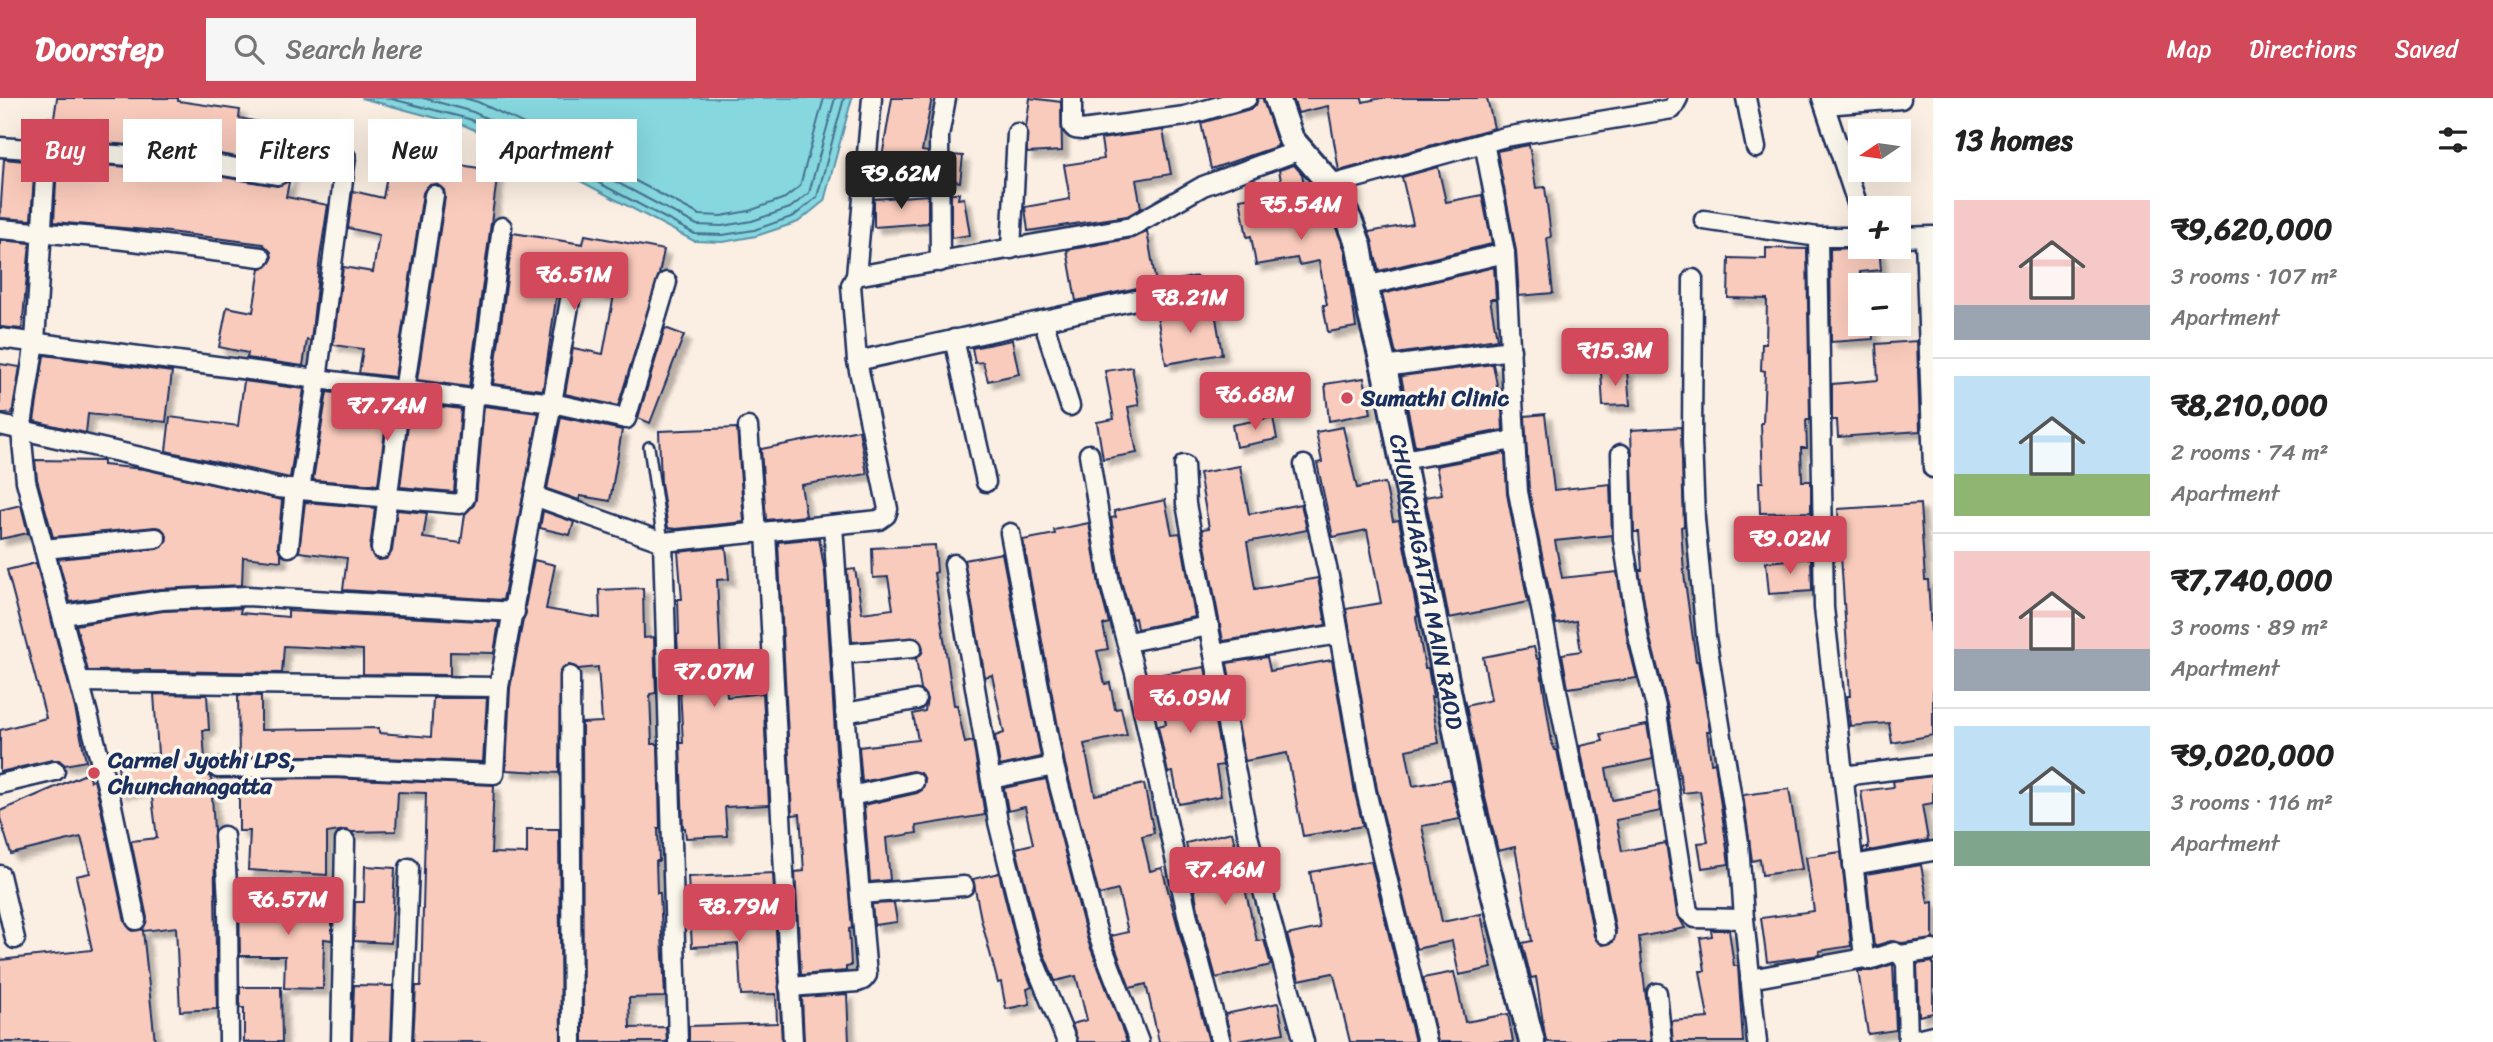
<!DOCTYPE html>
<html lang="en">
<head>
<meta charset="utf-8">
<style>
	body { margin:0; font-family:Sriracha,sans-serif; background:#f6f6f6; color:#222; height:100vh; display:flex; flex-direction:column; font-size:26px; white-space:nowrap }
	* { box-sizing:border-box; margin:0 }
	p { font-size:23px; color:#767676 }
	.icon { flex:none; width:38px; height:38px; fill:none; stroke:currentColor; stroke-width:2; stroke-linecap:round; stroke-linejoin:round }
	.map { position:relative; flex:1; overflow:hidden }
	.panel { display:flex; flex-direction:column; background:#fff; width:560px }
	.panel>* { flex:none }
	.hud { position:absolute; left:21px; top:21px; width:665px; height:63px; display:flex; gap:14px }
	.needle { width:46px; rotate:257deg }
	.buttons { position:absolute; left:1848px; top:21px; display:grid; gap:14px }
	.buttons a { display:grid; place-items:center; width:63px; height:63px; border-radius:0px; background:#fff; box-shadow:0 7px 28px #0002; font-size:35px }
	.price { position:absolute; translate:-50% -60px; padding:0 16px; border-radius:7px; background:#d1495b; color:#fff; font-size:23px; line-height:46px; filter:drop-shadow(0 2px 4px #0008) }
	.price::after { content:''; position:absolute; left:50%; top:42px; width:21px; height:16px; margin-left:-10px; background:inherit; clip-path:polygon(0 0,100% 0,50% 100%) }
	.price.current { background:#222; color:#fff }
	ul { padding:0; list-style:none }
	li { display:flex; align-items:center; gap:21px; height:175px; padding:0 21px }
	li+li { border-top:2px solid #e0e0e0 }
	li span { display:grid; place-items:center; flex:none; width:196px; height:140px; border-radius:0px; color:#555 }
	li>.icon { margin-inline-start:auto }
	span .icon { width:84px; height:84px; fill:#fffc; stroke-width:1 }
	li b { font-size:30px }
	h2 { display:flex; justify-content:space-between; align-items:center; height:84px; padding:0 21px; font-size:30px }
	.tag { padding:0 24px; border-radius:0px; background:#fff; box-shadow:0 7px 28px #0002; font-size:24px; line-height:63px }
	.tag.current { background:#d1495b; color:#fff }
	header { display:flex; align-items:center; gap:42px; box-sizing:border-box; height:98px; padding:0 35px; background:#d1495b; color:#fff }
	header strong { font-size:33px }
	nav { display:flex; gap:38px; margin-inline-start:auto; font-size:24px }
	.search { width:490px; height:63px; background:#f6f6f6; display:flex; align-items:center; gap:18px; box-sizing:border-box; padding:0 24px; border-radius:0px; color:#767676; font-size:26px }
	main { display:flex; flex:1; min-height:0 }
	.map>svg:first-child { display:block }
	.water { fill:#86d7de; stroke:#5b94ab; stroke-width:2 }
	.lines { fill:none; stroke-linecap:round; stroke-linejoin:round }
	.shore { stroke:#467291; stroke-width:2 }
	.building { fill:#f9cbbc; stroke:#1b2f5e; stroke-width:2; filter:url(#shadow) }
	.lane-casing { stroke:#1b2f5e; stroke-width:14 }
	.street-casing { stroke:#1b2f5e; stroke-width:23 }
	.secondary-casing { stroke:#1b2f5e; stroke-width:30 }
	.lane { stroke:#fbf7ec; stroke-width:9 }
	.street { stroke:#fbf7ec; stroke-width:18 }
	.secondary { stroke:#fbf7ec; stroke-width:24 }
	.poi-dot { fill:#d1495b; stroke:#fbf7ec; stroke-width:2.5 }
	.labels { text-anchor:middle; stroke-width:7; stroke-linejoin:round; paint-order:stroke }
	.poi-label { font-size:23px; font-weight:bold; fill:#1b2f5e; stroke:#fbf7ec; text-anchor:start }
	.street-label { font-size:23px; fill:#1b2f5e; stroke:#fbf7ec }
</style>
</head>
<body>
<header>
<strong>Doorstep</strong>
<div class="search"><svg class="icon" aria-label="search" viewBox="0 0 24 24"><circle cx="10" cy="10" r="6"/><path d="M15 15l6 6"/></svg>Search here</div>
<nav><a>Map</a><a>Directions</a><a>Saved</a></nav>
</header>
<main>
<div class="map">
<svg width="1933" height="944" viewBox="0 0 1933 944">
	<defs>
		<filter id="shadow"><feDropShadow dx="6" dy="6" stdDeviation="2" flood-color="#0004"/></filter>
	</defs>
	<rect width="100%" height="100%" fill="#fbeee2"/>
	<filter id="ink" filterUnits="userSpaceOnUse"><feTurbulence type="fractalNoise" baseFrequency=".0143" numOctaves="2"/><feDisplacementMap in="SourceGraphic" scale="14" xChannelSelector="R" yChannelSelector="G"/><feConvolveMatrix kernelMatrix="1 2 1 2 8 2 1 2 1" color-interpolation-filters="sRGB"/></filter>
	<g filter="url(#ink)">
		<path class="water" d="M361 0H852L824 103 798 124 756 138 723 144 694 143 552 68 466 28Z"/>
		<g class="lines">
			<g class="shore">
				<path d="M388 0 469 21 556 62 695 136 723 137 754 132 794 118 817 99 844 0"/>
				<path d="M423 0 473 14 560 54 697 127 722 128 752 123 790 110 809 95 835 0"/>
				<path d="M464 0 478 4 564 45 700 117 721 118 749 113 785 100 800 88 824 0"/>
			</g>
		</g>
		<g class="building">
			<path d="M57 0H178V3L240 12 239 20 337 40 331 72 293 65 286 99 328 107 320 159 311 243 307 242 303 268 247 260 248 255 219 249 227 209 253 214 260 170 266 169 272 161 271 154 263 146 169 134 54 124 57 64 187 73 277 88 287 84 289 78 286 69 280 66 189 51 59 42 58 26 54 20Z"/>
			<path d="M892 0H932L922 53 928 54V79L880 71Z"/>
			<path d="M1030 0 1061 4 1062 53 1027 55 1026 29Z"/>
			<path d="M1258 0H1263L1278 48 1211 71 1201 25 1250 11 1256 7Z"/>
			<path d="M1293 0H1362L1363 4 1381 0H1487L1494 30 1339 73 1328 8 1298 15Z"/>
			<path d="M1163 32 1171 76 1136 82 1141 110 1127 118 1028 133 1025 109 1070 101 1064 67 1104 61 1101 41Z"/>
			<path d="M1529 47 1536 90 1545 89 1551 139 1547 140 1553 195 1519 198 1516 153 1497 53Z"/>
			<path d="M951 57 963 58 960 84 951 82Z"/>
			<path d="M4 61 35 64 31 122 0 120Z"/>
			<path d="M390 61 439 71 441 64 498 73 469 289 417 282 445 99 444 92 436 86 429 87 423 95 395 279 359 275 363 251 333 247 343 169 373 174 379 137 348 130 353 93 383 100Z"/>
			<path d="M1294 67 1302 76 1311 124 1331 119 1336 130 1345 152 1356 229 1328 234 1323 207H1327L1319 163 1299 167 1297 160 1256 167 1251 138 1247 139 1240 101 1283 93 1279 72Z"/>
			<path d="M1438 69 1446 104 1482 97 1492 146 1379 173 1369 134 1413 126 1402 79Z"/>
			<path d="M951 95H959L958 101 964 100 970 137 951 140Z"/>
			<path d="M928 97V125L874 129V101Z"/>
			<path d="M1147 133 1156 186 1076 203 1067 152 1133 140Z"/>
			<path d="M513 135 583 146 585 137 664 152 659 176 618 308 565 296 573 250 603 256 614 197 583 191 587 165 579 157H573L567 161 561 188 558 187 543 292 493 286Z"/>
			<path d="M0 142 30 145 22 231 0 229Z"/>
			<path d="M1879 149 1881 172 1860 174V226H1872L1873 241 1831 244 1830 151Z"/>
			<path d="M1766 150 1807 151 1810 322H1806L1807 350H1801L1802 383H1811V414L1760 415 1759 384H1763L1761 325H1763L1765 273 1761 272 1762 246H1766L1767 201 1728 200 1729 160 1766 161Z"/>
			<path d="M1494 169 1496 201H1490L1497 241 1396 256 1382 196Z"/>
			<path d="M1214 208 1222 256 1166 266 1157 218Z"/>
			<path d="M665 230 684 237 650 325 638 320Z"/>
			<path d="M1012 242 1019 276 988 283 983 264 975 265 972 250Z"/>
			<path d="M1917 243 1920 333 1838 339 1837 322H1832V286L1878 282 1876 246Z"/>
			<path d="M44 257 172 274 166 324 88 316 86 335 34 323Z"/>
			<path d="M0 266 20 269 12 316 0 315Z"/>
			<path d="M1493 266 1502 313 1503 332 1415 348 1401 278Z"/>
			<path d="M1132 269 1139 307 1128 309 1137 355 1103 361 1097 324 1114 321 1105 273Z"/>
			<path d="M1627 272 1630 307 1603 308 1601 273Z"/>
			<path d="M1364 280 1371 315 1329 323 1325 286Z"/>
			<path d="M244 283 304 291 290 380 166 353 170 319 238 328Z"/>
			<path d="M327 294 461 311 454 394 400 389 409 319 405 309 399 307 389 311 387 317 378 387 313 382Z"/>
			<path d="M484 308 539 315 503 502 343 492 347 460 299 454 305 404 375 410 370 450 374 460 379 462 386 461 392 453 397 412 427 415 423 440 461 445 465 416 474 407 476 401Z"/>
			<path d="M1545 316 1554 392 1610 386 1612 437 1555 443 1562 480 1617 474 1628 544 1637 580 1568 590 1562 556 1581 553 1576 523 1556 526 1529 393 1525 318Z"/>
			<path d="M561 319 622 332 610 403 580 398 579 402 547 391Z"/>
			<path d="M1273 319 1277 341 1236 349 1232 327Z"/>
			<path d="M1343 329 1357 390 1385 385 1393 423 1399 422 1418 518 1416 519 1425 570H1428L1433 599H1431L1439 645 1406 652 1413 688 1450 681 1460 721 1422 728 1442 824 1481 816 1492 870 1459 877 1452 843 1416 851 1377 691 1346 511 1381 505 1367 432 1333 439 1317 365 1322 364 1316 334Z"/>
			<path d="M1681 329 1684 428 1681 429 1684 476 1696 563H1698L1710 633H1707L1711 665 1715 664 1729 766 1702 770 1698 745 1708 744 1700 693 1683 695 1667 606 1650 540 1639 472H1642L1639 434H1634L1631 332Z"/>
			<path d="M737 330 744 424 676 431 668 430 661 385 659 333Z"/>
			<path d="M859 332 867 376 801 387 806 418 766 422 761 351Z"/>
			<path d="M1505 355 1507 396 1528 504 1449 520 1425 399 1442 396 1436 368Z"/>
			<path d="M35 362 103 363V367L144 371 282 402 278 448 281 457V463L243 459 242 487 160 491 70 504 58 461 157 451 166 445 167 438 161 430 155 429 53 439 37 381Z"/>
			<path d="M1240 368 1249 416 1301 406 1307 432 1247 444 1255 491 1318 480 1326 527 1223 543 1202 431 1209 430 1199 375Z"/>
			<path d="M1165 402 1172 436 1180 435 1195 519 1137 531 1135 520 1132 521 1121 483 1111 420 1116 419 1114 413Z"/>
			<path d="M1920 406 1925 482H1928L1931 533H1933V637L1892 645 1889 625 1850 628 1847 598H1850L1838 411Z"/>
			<path d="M21 407 28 435 0 441V412Z"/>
			<path d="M543 413 574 424 570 437 540 430Z"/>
			<path d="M1089 425 1099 487 1109 525 1103 527 1108 551 1097 553 1105 586 1110 585 1115 611 1121 610 1127 637 1084 646 1095 697 1144 686 1154 735 1142 738 1150 773 1162 770 1209 944H1159L1146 886 1130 890 1111 838 1128 834 1118 792 1099 797 1065 666 1023 442 1055 436 1054 432Z"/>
			<path d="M819 440 825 475 836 651 852 830 849 831 851 868 846 869V873L801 877 795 774 804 773 800 716 792 717 778 444Z"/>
			<path d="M935 447 937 474 934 475 954 607H957L965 645 973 643 985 717 916 728 917 735 886 740 890 782 870 784 864 707 917 695 922 692 925 682 922 676 912 673 862 684 859 649 918 642 913 616 925 613 927 601 921 592 916 560 922 555 923 550 917 540 852 544 847 472 855 471 862 515 893 511 888 479 873 480 872 450Z"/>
			<path d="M726 449 729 481 717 482 721 566H725L727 599 763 595 769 707 725 709 727 738 686 740 685 730H683L680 645H683L677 537 679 536 678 501H682L678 454Z"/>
			<path d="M1002 455 1041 659 1000 668 995 638 1004 635 992 577 985 579 964 462Z"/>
			<path d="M1811 460 1812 493 1769 496 1766 464Z"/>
			<path d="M534 462 555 467 546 511 600 520 599 492 643 490 644 540 654 539 656 595 650 596 652 646H658L660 731H658L659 763H656L657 795H660L665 899 629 900 630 930 666 929 667 944H583L582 625 602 624 598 569 578 571 569 567 560 573 559 675 506 672 510 590 523 522 526 515 525 509Z"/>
			<path d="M36 465 75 610 86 663 65 667 59 662H52L0 674V632L46 620 7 472Z"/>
			<path d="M241 510 240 515 288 519V513L499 524 494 555 450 554V577L363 576V552L284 548 282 575 150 573V572L88 573 76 527 163 513Z"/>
			<path d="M1534 549 1537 561H1539L1552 645 1555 652H1557L1594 838 1602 847 1613 844 1616 834 1580 648 1603 643 1601 636 1647 627 1653 661 1606 671 1612 702 1658 693 1661 713 1616 722 1622 753 1666 745 1677 816 1685 830 1639 839 1651 944H1546L1536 879 1531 880 1522 845 1532 843 1515 749 1498 753 1484 695 1466 608 1491 602 1483 559Z"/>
			<path d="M1267 559 1270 573 1332 562 1355 695 1363 728 1303 738 1287 655 1245 663 1227 565Z"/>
			<path d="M1205 569 1223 667 1216 668 1221 698 1179 706 1173 674 1168 675 1158 628 1166 626 1156 577Z"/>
			<path d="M154 596 207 597 209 632H203L206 677 211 679 214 733 217 911 180 913 176 829 143 833 155 944H0V862L92 852 76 778 90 775 81 739 11 756 0 720V713L88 675 90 683 94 682 100 706 125 824 132 833 143 831 147 820 131 743 157 740 151 691 120 694 116 677H119L117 659 158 656Z"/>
			<path d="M238 597 261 598V632L379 630V635L431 639 433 600H487L483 664 331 658H239Z"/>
			<path d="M1933 678V705L1922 707 1928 742 1863 754V750H1869L1861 693 1894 689 1893 683Z"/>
			<path d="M331 680 494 687 491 755 527 756V731H559L561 944H413L416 888H421L426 695 398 694 396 733 352 734 345 732 327 735V777L248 772 250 733H239V681Z"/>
			<path d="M1046 681 1088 843 1127 944H1078L1072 926 1087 922 1076 878 1055 883 1041 849 1016 750 1033 746 1025 709 1008 713 1004 690Z"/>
			<path d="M1789 691 1802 771 1762 777 1760 761 1752 763 1743 697Z"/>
			<path d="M1232 734 1257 843 1264 842 1271 867 1216 880 1199 817 1186 745Z"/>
			<path d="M1841 754 1851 848 1819 853 1820 857 1767 864 1761 820 1814 813 1806 759Z"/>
			<path d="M1371 763 1415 944H1350L1334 877 1333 875 1299 882 1287 837 1320 830 1310 774Z"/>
			<path d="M1921 767 1928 805 1933 804V841L1902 845 1891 843 1874 848 1866 776Z"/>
			<path d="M365 768 395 770 391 845 354 843 355 804H364Z"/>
			<path d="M773 775 782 944H689V928L777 925 776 896 741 897 738 846 692 849 688 779Z"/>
			<path d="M999 775 1019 856 1032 889 1027 891 1030 906 1006 911 1001 884 998 885 981 821 973 781Z"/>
			<path d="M239 803 332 804V842L324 841 323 891 284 890 285 858H240Z"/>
			<path d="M894 805 897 824 874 827 872 806Z"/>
			<path d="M1711 832H1729L1734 868H1738L1743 944H1673L1671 923 1708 920 1700 873H1705L1700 840 1712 838Z"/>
			<path d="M1933 864V915L1919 918 1917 866Z"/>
			<path d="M1893 866 1896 932 1868 936 1858 873H1872Z"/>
			<path d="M1454 874 1465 924 1508 916 1513 944H1438L1423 880Z"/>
			<path d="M354 887 393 888 391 944H352Z"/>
			<path d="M240 889H281L282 944H244V910H240Z"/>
			<path d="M847 896 849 944H804L802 899Z"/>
			<path d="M1278 905 1284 935 1232 944 1225 916Z"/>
		</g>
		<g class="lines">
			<defs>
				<path id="lane" d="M649 349 663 444"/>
				<g id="street">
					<path d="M1072 0V28L1075 31 1082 32 1185 18 1247 0"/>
					<path d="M1746 0 1756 50"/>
					<path d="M1822 0 1860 114"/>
					<path d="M1825 7 1901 1"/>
					<path d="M48 30 35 244 21 333 26 383 111 703 136 822"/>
					<path d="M1484 44 1505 155 1518 394 1605 836"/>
					<path d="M0 49 188 62 278 77"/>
					<path d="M1331 87 1505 39 1672 11 1678 0"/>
					<path d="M1704 122 1818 139"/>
					<path d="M0 131 108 140 261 159"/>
					<path d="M1860 139H1818L1824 510 1864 859 1869 862 1894 854 1901 857 1933 852"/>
					<path d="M1899 139 1933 138"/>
					<path d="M1925 140 1933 370"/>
					<path d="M1011 151 1017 35"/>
					<path d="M940 164 939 38 946 0"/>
					<path d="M576 168 552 305 626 321 667 184"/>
					<path d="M856 178 872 0"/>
					<path d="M1693 181 1692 343 1695 421 1706 539 1739 745 1744 821 1757 944"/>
					<path d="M1366 188 1505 155"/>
					<path d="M1043 222 1070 308"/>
					<path d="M0 240 473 301"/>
					<path d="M954 241 986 384"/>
					<path d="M857 263 1195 189"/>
					<path d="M1384 269 1511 252"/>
					<path d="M404 293 434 97"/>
					<path d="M480 297 502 129"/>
					<path d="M0 327 277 390 460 406 465 400 473 301 477 297 484 296 552 305 534 398 663 444 879 422 886 417 888 411 857 263 851 187 856 178 1131 129 1203 88 1300 52"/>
					<path d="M748 329 756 435"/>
					<path d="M1089 356 1110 485 1135 575 1188 820 1221 944"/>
					<path d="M1621 356 1623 441 1639 542 1656 609 1688 814 1695 820 1744 821"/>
					<path d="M1403 362 1514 342"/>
					<path d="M1184 367 1186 406 1247 734 1304 944"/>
					<path d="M1304 367 1330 483 1366 693 1427 944"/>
					<path d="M300 392 317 282 346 59"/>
					<path d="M766 434 793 944"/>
					<path d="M1010 435 1054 668 1098 837 1139 944"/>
					<path d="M663 444 678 944"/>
					<path d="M289 449 295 391"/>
					<path d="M44 451 156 440"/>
					<path d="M381 451 398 318"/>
					<path d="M954 466 998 724 1030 853 1067 944"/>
					<path d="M63 517 162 502 247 498 515 514"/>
					<path d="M1128 544 1209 528"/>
					<path d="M841 556 912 550"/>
					<path d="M1214 556 1339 536"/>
					<path d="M570 578 572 944"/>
					<path d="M80 584 499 589"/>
					<path d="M845 615 916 602"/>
					<path d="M218 670 331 669 494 676 499 589 534 398"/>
					<path d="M1843 678 1933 667"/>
					<path d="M991 681 1054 668"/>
					<path d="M0 686 55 673"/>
					<path d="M851 698 914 684"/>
					<path d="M224 738 228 802 229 944"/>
					<path d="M1853 767 1933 753"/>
					<path d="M0 777 15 841"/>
					<path d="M860 796 964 788"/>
					<path d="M1901 857 1906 865 1908 944"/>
					<path d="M1750 881 1865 860"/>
					<path d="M789 889 858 884 863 882 867 877 850 682 833 427"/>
					<path d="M1657 895 1662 944"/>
					<path d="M1908 943 1933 937"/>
					<path d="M341 944 345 743"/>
					<path d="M402 944 409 770"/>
				</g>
				<g id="secondary">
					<path id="s1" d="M1277 0 1291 41 1331 87 1350 124 1359 148 1371 217 1384 269 1469 698 1532 944"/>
				</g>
			</defs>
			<use href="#lane" class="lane-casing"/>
			<use href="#street" class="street-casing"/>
			<use href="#secondary" class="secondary-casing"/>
			<use href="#lane" class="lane"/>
			<use href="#street" class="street"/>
			<use href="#secondary" class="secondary"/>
		</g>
	</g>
	<g class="poi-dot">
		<circle cx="1347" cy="300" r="7"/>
		<circle cx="94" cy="675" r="7"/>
	</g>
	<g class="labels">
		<g class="poi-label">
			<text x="1361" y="308">Sumathi Clinic</text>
			<text x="108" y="670">Carmel Jyothi LPS,<tspan x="108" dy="26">Chunchanagatta</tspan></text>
		</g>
		<g class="street-label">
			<text dy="8" stroke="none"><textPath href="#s1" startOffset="514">CHUNCHAGATTA MAIN RAOD</textPath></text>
		</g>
	</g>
</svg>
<div class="buttons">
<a><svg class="needle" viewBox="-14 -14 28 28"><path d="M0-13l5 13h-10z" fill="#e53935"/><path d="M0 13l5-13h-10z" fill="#767676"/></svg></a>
<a>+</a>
<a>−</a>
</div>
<b class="price current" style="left:901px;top:113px">₹9.62M</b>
<b class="price" style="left:1301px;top:144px">₹5.54M</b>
<b class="price" style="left:574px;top:214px">₹6.51M</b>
<b class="price" style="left:1190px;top:237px">₹8.21M</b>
<b class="price" style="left:1615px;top:290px">₹15.3M</b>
<b class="price" style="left:1255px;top:334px">₹6.68M</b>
<b class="price" style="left:387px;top:345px">₹7.74M</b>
<b class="price" style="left:1790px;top:478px">₹9.02M</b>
<b class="price" style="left:714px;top:611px">₹7.07M</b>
<b class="price" style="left:1190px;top:637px">₹6.09M</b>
<b class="price" style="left:1225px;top:809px">₹7.46M</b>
<b class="price" style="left:288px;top:839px">₹6.57M</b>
<b class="price" style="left:739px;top:846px">₹8.79M</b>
<div class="hud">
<a class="tag current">Buy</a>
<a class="tag">Rent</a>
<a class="tag">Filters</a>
<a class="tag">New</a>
<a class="tag">Apartment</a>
</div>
</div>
<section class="panel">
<h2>13 homes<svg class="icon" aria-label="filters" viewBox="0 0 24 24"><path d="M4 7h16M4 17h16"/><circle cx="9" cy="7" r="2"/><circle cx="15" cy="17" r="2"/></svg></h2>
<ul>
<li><span style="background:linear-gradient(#f6c9c9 75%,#9aa5b1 0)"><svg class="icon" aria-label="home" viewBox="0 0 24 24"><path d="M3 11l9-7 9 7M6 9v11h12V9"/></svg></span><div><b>₹9,620,000</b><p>3 rooms · 107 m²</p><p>Apartment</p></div></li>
<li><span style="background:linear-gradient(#bfe0f5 70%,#8fb573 0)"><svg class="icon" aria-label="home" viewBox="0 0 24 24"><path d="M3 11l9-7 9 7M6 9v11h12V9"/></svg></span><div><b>₹8,210,000</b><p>2 rooms · 74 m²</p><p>Apartment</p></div></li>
<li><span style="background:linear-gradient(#f6c9c9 70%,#9aa5b1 0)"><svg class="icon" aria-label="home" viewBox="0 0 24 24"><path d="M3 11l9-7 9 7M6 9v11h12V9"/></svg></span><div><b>₹7,740,000</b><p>3 rooms · 89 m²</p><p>Apartment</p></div></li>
<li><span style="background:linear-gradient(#bfe0f5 75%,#7fa58c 0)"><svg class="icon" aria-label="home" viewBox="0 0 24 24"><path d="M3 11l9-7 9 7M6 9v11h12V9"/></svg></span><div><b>₹9,020,000</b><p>3 rooms · 116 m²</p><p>Apartment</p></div></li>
</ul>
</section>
</main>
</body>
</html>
